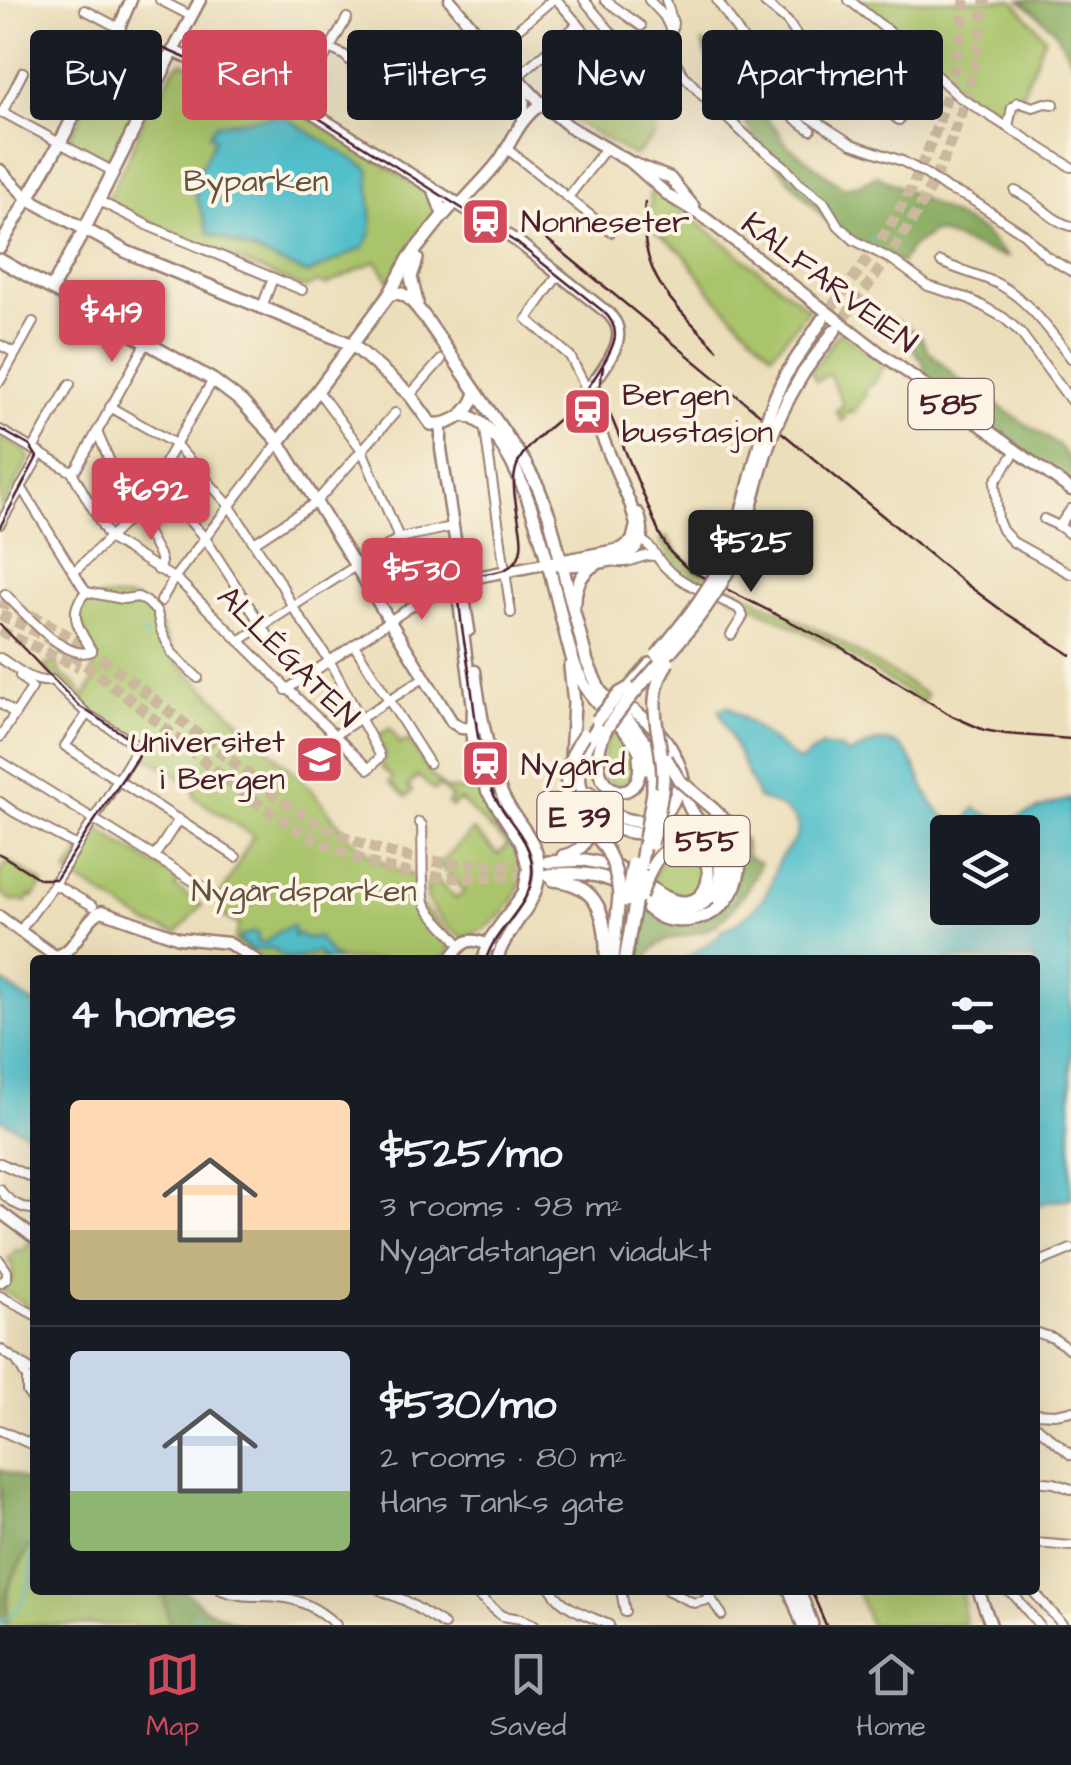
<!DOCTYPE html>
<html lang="en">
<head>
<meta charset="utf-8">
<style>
	body { margin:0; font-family:"Architects Daughter",sans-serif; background:#20242c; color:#f1f3f6; height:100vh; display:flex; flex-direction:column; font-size:38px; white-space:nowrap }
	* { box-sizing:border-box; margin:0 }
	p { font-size:32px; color:#9ea1a6 }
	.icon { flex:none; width:55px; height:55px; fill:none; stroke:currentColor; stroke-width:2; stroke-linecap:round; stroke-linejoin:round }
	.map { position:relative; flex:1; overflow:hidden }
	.sheet { position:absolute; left:30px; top:955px; width:1010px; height:640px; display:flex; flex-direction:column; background:#171b24; border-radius:10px; box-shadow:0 10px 40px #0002 }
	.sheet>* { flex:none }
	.guide { position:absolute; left:30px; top:30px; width:1012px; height:90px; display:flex; gap:20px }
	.tools { position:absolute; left:930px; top:815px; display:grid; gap:20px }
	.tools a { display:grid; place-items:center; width:110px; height:110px; border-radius:10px; background:#171b24; box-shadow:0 10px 40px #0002; font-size:50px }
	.price { position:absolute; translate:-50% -85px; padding:0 22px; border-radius:10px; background:#d1495b; color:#fff; font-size:32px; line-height:65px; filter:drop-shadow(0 2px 5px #0008) }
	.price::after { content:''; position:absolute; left:50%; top:60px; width:30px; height:22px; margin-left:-15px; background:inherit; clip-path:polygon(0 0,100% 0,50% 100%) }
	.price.active { background:#222; color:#fff }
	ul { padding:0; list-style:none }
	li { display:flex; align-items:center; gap:30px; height:250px; padding:0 40px }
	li+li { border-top:2px solid #363941 }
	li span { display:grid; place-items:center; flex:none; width:280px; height:200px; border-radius:10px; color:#555 }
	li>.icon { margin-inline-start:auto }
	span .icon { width:120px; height:120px; fill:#fffc; stroke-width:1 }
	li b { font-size:42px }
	h2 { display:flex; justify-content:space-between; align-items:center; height:120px; padding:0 40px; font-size:42px }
	.chip { padding:0 35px; border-radius:10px; background:#171b24; box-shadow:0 10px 40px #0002; font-size:35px; line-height:90px }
	.chip.active { background:#d1495b; color:#fff }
	.dock { display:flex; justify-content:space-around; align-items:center; height:140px; border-top:2px solid #363941; background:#171b24; font-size:28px; color:#9ea1a6 }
	.dock a { display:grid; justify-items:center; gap:5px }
	.dock .active { color:#d1495b }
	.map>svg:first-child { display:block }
	.green { fill:#a9c46a; stroke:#7a724a; stroke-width:2.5 }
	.forest { fill:#86aa5e; stroke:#686444; stroke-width:2.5 }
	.water { fill:#52bfca; stroke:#4e6f7a; stroke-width:2.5; fill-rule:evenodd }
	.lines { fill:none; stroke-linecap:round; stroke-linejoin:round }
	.stream { stroke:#52bfca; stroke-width:2.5 }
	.highway-tunnel { stroke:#cbb89d; stroke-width:11; stroke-dasharray:11 5.5; stroke-linecap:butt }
	.minor-casing { stroke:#9a7e72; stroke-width:12 }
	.major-casing { stroke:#9a7e72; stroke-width:15 }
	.highway-casing { stroke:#9a7e72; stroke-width:16 }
	.minor { stroke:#fff; stroke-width:8 }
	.major { stroke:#fff; stroke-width:10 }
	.highway { stroke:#fff; stroke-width:11 }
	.tram { stroke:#4a1f2b; stroke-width:2.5 }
	.rail { stroke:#4a1f2b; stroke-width:2.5 }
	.highway-bridge-casing { stroke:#9a7e72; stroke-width:16; stroke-linecap:butt }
	.highway-bridge { stroke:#fff; stroke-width:11 }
	.labels { text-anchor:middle; stroke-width:8; stroke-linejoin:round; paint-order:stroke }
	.shield { fill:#fcf5e5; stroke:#7f5f63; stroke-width:2.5 }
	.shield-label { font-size:30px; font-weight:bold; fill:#4a1f2b }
	.park-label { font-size:32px; fill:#66513e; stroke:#fcf5e5 }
	.poi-label { font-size:32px; fill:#4a1f2b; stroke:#fcf5e5; text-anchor:start }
	.street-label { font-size:32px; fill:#4a1f2b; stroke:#fcf5e5 }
</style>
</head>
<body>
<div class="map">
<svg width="1071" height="1625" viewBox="0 0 1071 1625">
	<rect width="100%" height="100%" fill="#fcf5e5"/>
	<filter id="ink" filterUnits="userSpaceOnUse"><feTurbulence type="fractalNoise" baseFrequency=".01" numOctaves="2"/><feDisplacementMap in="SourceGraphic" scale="20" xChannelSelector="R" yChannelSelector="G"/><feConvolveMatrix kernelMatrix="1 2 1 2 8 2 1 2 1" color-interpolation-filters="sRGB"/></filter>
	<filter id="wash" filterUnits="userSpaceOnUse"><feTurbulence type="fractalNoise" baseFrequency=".0048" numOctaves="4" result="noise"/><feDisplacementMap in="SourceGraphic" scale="40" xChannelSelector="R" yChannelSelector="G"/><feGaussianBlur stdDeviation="2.25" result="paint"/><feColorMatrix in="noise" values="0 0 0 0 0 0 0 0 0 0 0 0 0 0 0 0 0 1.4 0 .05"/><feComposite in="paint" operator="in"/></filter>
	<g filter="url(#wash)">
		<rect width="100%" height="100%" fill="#ebdeba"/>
		<g class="green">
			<path d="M857 0H1013L1045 37 1021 97 995 116 956 87 916 48Z"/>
			<path d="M123 36 163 54 109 162 67 141Z"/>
			<path d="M182 62 292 106 430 194 437 211 436 215 406 254 390 282 376 261 326 285 317 282 305 288 195 243 106 202 132 149 146 112 160 95 174 68Z"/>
			<path d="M605 74 612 81 616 78 634 96 632 101 654 128 655 136 634 156 562 114Z"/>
			<path d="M654 188 809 309 772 354 713 295 683 253 647 226 651 201 650 195Z"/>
			<path d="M839 332 886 364 873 384 871 383 864 392 866 395 853 413 849 410 842 421 836 410 841 408 842 402 829 374 816 381 811 372Z"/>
			<path d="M0 437 27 452 29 459 0 514Z"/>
			<path d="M667 537 679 554 695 568 834 638 927 695 922 702 846 653 692 575 675 562 660 541Z"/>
			<path d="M98 597 135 599 143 603 155 615 176 661 311 789 350 838 370 854 396 870 420 878 418 899 420 905 451 936V947L443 960H263L234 942 239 925 221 915 220 897 253 836 194 797V787L144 755 142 747 138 742 80 704 44 666 57 660C59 681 66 674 77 687 80 690 81 695 84 698L94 681 92 658 95 654C86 635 74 621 83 600L88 599 93 603 98 601Z"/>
			<path d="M616 726C624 737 639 753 637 768 637 770 630 784 630 786L612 785 601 770 606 743Z"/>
			<path d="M390 728 400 744 409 740 431 775 445 789C455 790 470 792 480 791 492 813 515 832 521 857 529 888 504 919 478 932 474 934 467 938 463 937 457 936 450 927 445 923 431 909 419 895 433 877L456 899 465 891 439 865 473 830 498 855 508 845 460 800 452 807 448 803 452 798 439 786 434 790 418 776 408 786 412 791 406 797 390 782 393 778 381 767C388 755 383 748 376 737Z"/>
			<path d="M96 828 179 880 175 887 202 905 177 933 150 925 67 873Z"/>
			<path d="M682 850 699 857 706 875 698 893 682 899 648 884 664 856Z"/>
			<path d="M8 861 43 883 34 897 30 896 26 903 19 900 14 902 0 892V873Z"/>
			<path d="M29 1242 35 1245V1310L0 1289 12 1279 13 1266 8 1260 16 1250 22 1252Z"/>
			<path d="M35 1536V1590H155L164 1598 170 1625H7V1593L12 1579Z"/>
			<path d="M857 1590H962L965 1625H870Z"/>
		</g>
		<g class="forest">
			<path d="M1020 0H1071V59L1053 28Z"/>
			<path d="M703 42 740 94 776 128 787 145 844 188 861 184 877 175 982 231 1007 257C981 253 959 238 933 232L910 248 901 263 862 250 823 217 760 147 744 121 738 105 712 78Z"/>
			<path d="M892 318 920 335 928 351 961 381 1059 446 1071 462V485L925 379 924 364Z"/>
			<path d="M743 837 747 857 760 863C754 882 731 914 714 926 694 940 657 931 647 960H631L638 915 641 917 643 908 695 925 733 898 739 838Z"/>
			<path d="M0 1470 15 1475 35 1487V1536L12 1579 7 1593V1625H0Z"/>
			<path d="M155 1590H184L204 1608 240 1625H170L164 1598Z"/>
		</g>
		<g class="water">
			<path d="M281 115 369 169 372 231 364 247 308 274 209 233 189 176 194 167 200 169 215 139 209 135 216 124Z"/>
			<path d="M728 706 799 762 822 746 841 749 848 754C858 751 867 744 878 742 928 736 909 811 963 825L975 808 992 817 1008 821 1049 805 1071 799V1198L1046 1202 1035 1208V960H683L721 935 720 931C739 924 758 908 768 890 773 880 775 869 779 860 785 849 802 838 797 824 792 810 770 802 758 798L719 710ZM948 832H1022V908H948Z"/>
			<path d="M291 926 294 927 293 936 299 934 305 938 318 937 331 955 341 960H324L318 952C294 956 294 966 272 948L252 950 239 941 240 937 254 932 258 934 257 942 265 943 278 932Z"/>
			<path d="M0 980 33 1004 35 1002V1137L0 1119Z"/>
		</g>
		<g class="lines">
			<g class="stream">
				<path d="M870 241 875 236"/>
				<path d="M143 632 145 638"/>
				<path d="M194 1617 196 1613"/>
				<path d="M0 1622C31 1610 32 1568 32 1540L35 1537"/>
				<path d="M189 1625 192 1620"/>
			</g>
		</g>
	</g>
	<g filter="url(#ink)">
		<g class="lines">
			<g class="highway-tunnel">
				<path d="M822 320C845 289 870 258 890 226 932 157 957 80 965 0"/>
				<path d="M835 330C859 297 885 265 906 230 950 161 976 82 985 0"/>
				<path d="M0 602C59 623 108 662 156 701 197 733 237 766 277 797 365 861 442 870 548 862"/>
				<path d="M0 615C50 634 91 669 133 702 218 771 302 856 415 874 455 881 495 877 536 875"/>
				<path d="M0 631 79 667"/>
			</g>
			<defs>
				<g id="minor">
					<path d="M160 0 191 16"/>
					<path d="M584 0 616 38"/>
					<path d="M605 0 641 26"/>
					<path d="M649 0 664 16 670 28"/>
					<path d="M666 0 673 23 670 46 672 55 682 73 702 95 752 141 783 165 799 183 824 202 838 225 854 240 894 261 928 286 970 299 1004 318 1020 332 1071 401"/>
					<path d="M717 0 760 65 766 79 789 104 852 144 902 161 926 174 947 189 969 198 1024 234 1046 256 1071 271"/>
					<path d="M849 0 896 37 958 96 1071 167"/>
					<path d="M765 3 787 21 818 66V72"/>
					<path d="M85 10 119 28"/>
					<path d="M329 48 344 55 354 65 353 71 364 85"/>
					<path d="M492 51 552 0"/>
					<path d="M762 70 767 71 790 93H796L799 89C814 87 825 92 839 97 861 104 879 104 899 120"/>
					<path d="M516 78 578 24"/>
					<path d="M769 82 767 89C780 107 793 118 811 130"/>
					<path d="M799 89 800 85 793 67 798 62 809 67 815 73 818 72 829 84H837L847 75 849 68 833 52"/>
					<path d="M298 104 347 18"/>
					<path d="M542 104 598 52 597 46 557 0"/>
					<path d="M2 112 112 171"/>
					<path d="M2 113 23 72"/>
					<path d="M1008 127 1012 107 1018 102 1033 107 1045 103 1054 104"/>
					<path d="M506 148 611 232"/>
					<path d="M1015 191C1039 201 1048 220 1071 226"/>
					<path d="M569 196 606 148"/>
					<path d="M99 201 151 227 302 290"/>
					<path d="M941 262C960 271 981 275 1000 285 1029 301 1051 332 1071 358"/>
					<path d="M559 274 527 319 570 356 587 390"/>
					<path d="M262 307 273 278"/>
					<path d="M0 345 15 353"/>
					<path d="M0 381 33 322"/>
					<path d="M318 391 362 450 399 538"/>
					<path d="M410 395 441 360"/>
					<path d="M0 430 72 472 110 539 180 582 369 769 380 757 379 753 329 660 292 606 282 586 229 505 175 444 110 407"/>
					<path d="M485 430 511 613"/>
					<path d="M97 432 115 473 159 555 161 562 158 570"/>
					<path d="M33 449 70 384"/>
					<path d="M1016 451 995 482 998 520 1002 530 1013 542 1071 574"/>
					<path d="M72 472 77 468 147 342"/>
					<path d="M155 479 169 494 175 505 205 538 282 657"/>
					<path d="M21 487 86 592"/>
					<path d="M1071 509 1059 526 1071 535"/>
					<path d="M1044 519 1059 526"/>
					<path d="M0 524 41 453"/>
					<path d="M638 539C653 544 655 558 666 568 685 586 714 596 738 608L743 616 731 635"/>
					<path d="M254 543 316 502 395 413"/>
					<path d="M612 561C635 566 637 553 655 556"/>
					<path d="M75 571 136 512 213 380"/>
					<path d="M86 592 123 599 138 597 147 602 157 612 161 630 172 653 198 678"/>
					<path d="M5 594C24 612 66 663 92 651 79 629 66 613 86 592"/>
					<path d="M161 601 174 578 279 442"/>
					<path d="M239 641 399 538 452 527"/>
					<path d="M354 645 429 763"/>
					<path d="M0 658C15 667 35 686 52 680L87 714 134 743 137 749 54 884 20 931"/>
					<path d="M286 690 433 592"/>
					<path d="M0 703 15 714"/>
					<path d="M87 714 65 746 236 857"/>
					<path d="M333 736 425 677"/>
					<path d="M0 737 32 688 20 676"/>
					<path d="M0 761 219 897"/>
					<path d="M0 802 14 812 77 846"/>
					<path d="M419 822 422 825C423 840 421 896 426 905 433 919 452 931 461 947"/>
					<path d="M154 857 179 819"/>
					<path d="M54 884 93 906"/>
					<path d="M0 1163 35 1179"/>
					<path d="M0 1189C6 1200 23 1210 35 1209"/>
					<path d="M0 1261 7 1271V1278L0 1283"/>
					<path d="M1035 1264 1071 1249"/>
					<path d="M0 1296 35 1315"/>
					<path d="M1035 1332 1053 1338 1071 1350"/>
					<path d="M0 1349 35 1373"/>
					<path d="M17 1361 27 1378V1392L35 1403"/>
					<path d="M1035 1413 1055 1414 1071 1411"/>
					<path d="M1035 1425 1071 1455"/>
					<path d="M0 1430 35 1446"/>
					<path d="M1035 1481 1054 1483 1071 1489"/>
					<path d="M1035 1543 1071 1546"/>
					<path d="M221 1590C241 1598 257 1595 278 1597 301 1599 320 1610 336 1625"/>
					<path d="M380 1590 406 1601 444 1625"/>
					<path d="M471 1590 502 1616 521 1619 535 1625"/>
					<path d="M552 1590C563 1609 590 1616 609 1625"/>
					<path d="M621 1590 625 1612"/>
					<path d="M667 1590 694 1603 712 1599"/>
					<path d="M705 1590 722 1615"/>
					<path d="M1006 1590 1014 1595 1039 1625"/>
					<path d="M1032 1590 1063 1625"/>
				</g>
				<g id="major">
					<path d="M200 0 173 51 310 111 518 242 609 314C615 321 619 327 618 337 617 351 595 385 583 391L631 506 636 525 632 541 621 549 477 577 467 582 458 595 473 707 472 739 487 791 521 843 528 868 524 892 490 939 483 960"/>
					<path d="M450 0 492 51 542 104 570 127 632 163 670 178 694 207"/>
					<path d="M119 28 131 0"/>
					<path d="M523 121 524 87"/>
					<path d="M632 163 669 196 705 218 879 352 1071 490"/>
					<path d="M0 170 27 198"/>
					<path d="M460 205C472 190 486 178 498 162 512 143 520 117 542 104"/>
					<path d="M441 425V449L469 630"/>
					<path d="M279 442 452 722 461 728 477 729"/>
					<path d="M559 566C592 564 659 565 638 513"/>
					<path d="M475 671C480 710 487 748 499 786 510 820 543 838 539 877 536 907 506 928 497 960"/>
					<path d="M0 917 55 956C77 952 82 920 102 911L179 938 228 943 256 960"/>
					<path d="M450 960C462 942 468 935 490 946"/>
					<path d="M0 1212 35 1238"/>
					<path d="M978 1590 991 1625"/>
				</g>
				<g id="highway">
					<path d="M434 190 443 214"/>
					<path d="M27 198 127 252 353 345 410 395 431 424C452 426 470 413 476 393"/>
					<path d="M0 247 63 137 119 28"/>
					<path d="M0 260 213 380 242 402 279 442 389 295 409 258 440 219 455 202"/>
					<path d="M52 288 82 234 173 51"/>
					<path d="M389 295C405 287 415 306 424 316L523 460 538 487 549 515 587 662 600 691 633 726 646 744 653 765V792"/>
					<path d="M417 303 411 277 417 259"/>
					<path d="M804 372 835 330"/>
					<path d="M785 376 822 320"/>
					<path d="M464 415C525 428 554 594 569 647 573 664 581 682 592 696 611 720 640 737 646 769"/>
					<path d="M575 602C575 584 583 570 599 562"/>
					<path d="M570 667 574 703 571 758"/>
					<path d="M629 688 650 664"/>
					<path d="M619 700C647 719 669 736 680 768 685 780 683 794 689 806 704 841 749 849 719 900"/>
					<path d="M600 723C587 742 575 764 581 788 585 801 592 812 602 820 641 852 692 810 715 851 734 885 698 923 664 908 652 903 629 877 618 867"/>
					<path d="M606 729C575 797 647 813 639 758"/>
					<path d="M590 793C616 832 677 834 679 777"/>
					<path d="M563 856C577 853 586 846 588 831L571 776"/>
					<path d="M548 862 585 860 618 867"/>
					<path d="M640 868 644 844"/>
					<path d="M548 875C569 873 590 872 610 880 647 896 647 929 697 919 708 916 716 912 723 904 736 890 742 871 739 853 736 831 722 816 706 803"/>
					<path d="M553 880C601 884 607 920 606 960"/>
					<path d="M646 884C718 944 728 833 674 848 660 851 653 863 648 876"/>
					<path d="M613 960 619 896"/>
					<path d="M625 960 634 910"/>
					<path d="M790 1590 803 1625"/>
					<path d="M799 1590 812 1625"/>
				</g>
			</defs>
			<use href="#minor" class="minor-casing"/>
			<use href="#major" class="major-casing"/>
			<use href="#highway" class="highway-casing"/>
			<use href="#minor" class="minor"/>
			<use href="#major" class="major"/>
			<use href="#highway" class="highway"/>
			<g class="tram">
				<path d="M128 33 309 112 517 243 604 312C623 330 614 346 602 366 594 379 586 392 576 403 559 421 535 436 521 457 500 490 534 538 516 561 499 582 470 563 459 593 459 618 465 645 469 670 475 711 477 752 492 791 504 820 534 839 532 873 531 908 495 927 486 960"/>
				<path d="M603 367 600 384 605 402 660 535 670 552 689 570 842 648 952 716 984 730 1006 734 1071 739"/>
				<path d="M0 429 30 446 37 457 0 527"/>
				<path d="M0 624 79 706 132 740 139 751 137 757 56 879H40L0 854"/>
				<path d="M811 1590 826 1625"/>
			</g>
			<g class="rail">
				<path d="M645 202C637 275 670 300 717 349"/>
				<path d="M537 231 962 581 1004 612 1071 655"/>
			</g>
			<defs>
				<g id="highway-bridge">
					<path d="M657 655C687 619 716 583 733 538 753 485 758 428 785 376"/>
					<path d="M597 720 620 693 629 688"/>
					<path d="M606 729C644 674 697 632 728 571 746 534 753 494 765 455 774 425 788 398 804 372"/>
					<path d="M584 735C566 760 559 788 578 814 587 827 599 837 607 851 615 865 618 880 619 896"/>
					<path d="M666 758 679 780 706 803"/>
					<path d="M645 839 653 792"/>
					<path d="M651 844C656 823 662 801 663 780 664 736 641 703 668 662"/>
					<path d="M640 897 648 876"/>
					<path d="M626 901 633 863"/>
					<path d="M634 910 640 868"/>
				</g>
			</defs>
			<use href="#highway-bridge" class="highway-bridge-casing"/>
			<use href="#highway-bridge" class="highway-bridge"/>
		</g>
	</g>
	<defs>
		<symbol id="station-square" viewBox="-11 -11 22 22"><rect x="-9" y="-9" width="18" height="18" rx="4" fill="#d1495b" stroke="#fcf5e5"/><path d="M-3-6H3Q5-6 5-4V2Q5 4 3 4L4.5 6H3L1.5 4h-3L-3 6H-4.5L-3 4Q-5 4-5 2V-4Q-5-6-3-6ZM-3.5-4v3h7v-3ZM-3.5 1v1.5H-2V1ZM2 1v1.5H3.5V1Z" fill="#fff"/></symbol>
		<symbol id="university-square" viewBox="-11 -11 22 22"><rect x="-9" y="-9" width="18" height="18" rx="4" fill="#d1495b" stroke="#fcf5e5"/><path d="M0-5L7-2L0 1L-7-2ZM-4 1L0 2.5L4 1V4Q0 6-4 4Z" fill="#fff"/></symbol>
	</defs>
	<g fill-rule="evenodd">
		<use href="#station-square" x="458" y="194" width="55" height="55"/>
		<use href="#station-square" x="560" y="384" width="55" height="55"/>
		<use href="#university-square" x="292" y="732" width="55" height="55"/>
		<use href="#station-square" x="458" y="736" width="55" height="55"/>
	</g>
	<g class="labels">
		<g class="shield">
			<rect x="908.5" y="379" width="85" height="50" rx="8"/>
			<rect x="537.5" y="792" width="85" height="50" rx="8"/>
			<rect x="664.5" y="816" width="85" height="50" rx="8"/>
		</g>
		<g class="shield-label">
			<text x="951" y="414">585</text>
			<text x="580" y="827">E 39</text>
			<text x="707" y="851">555</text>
		</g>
		<g class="park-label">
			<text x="256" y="191">Byparken</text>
			<text x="304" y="901">Nygårdsparken</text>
		</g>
		<g class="poi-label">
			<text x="521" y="232">Nonneseter</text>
			<text x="622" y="405">Bergen<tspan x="622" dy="37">busstasjon</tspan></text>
			<text x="285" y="752" text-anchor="end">Universitet<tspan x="285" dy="37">i Bergen</tspan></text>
			<text x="521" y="775">Nygård</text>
		</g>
		<g class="street-label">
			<text transform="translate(830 282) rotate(37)" y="11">KALFARVEIEN</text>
			<text transform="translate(289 656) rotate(45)" y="11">ALLÉGATEN</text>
		</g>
	</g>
</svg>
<div class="tools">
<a><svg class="icon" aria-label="layers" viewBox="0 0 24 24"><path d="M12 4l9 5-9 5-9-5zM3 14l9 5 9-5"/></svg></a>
</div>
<b class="price" style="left:112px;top:365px">$419</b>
<b class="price" style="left:151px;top:543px">$692</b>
<b class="price active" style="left:751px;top:595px">$525</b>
<b class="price" style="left:422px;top:623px">$530</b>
<div class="guide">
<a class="chip">Buy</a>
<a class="chip active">Rent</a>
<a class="chip">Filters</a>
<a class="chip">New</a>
<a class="chip">Apartment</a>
</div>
<section class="sheet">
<h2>4 homes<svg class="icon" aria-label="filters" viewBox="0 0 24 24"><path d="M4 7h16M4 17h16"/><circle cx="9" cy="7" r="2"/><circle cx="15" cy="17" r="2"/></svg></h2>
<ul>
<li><span style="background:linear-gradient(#ffd9b3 65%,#c2b280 0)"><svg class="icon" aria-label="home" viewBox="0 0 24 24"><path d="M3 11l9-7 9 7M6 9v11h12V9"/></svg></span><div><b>$525/mo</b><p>3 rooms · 98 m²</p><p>Nygårdstangen viadukt</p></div></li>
<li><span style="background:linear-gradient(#c9d6e8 70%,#8fb573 0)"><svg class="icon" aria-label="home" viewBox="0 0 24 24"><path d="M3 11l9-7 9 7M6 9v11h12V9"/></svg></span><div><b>$530/mo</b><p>2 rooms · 80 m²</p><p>Hans Tanks gate</p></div></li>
</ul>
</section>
</div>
<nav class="dock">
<a class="active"><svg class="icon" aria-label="map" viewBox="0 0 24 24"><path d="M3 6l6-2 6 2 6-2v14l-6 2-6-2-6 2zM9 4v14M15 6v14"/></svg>Map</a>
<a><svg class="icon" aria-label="saved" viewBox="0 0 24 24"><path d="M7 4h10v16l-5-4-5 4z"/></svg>Saved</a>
<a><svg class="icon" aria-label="home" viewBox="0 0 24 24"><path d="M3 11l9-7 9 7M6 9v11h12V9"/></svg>Home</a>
</nav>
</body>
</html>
